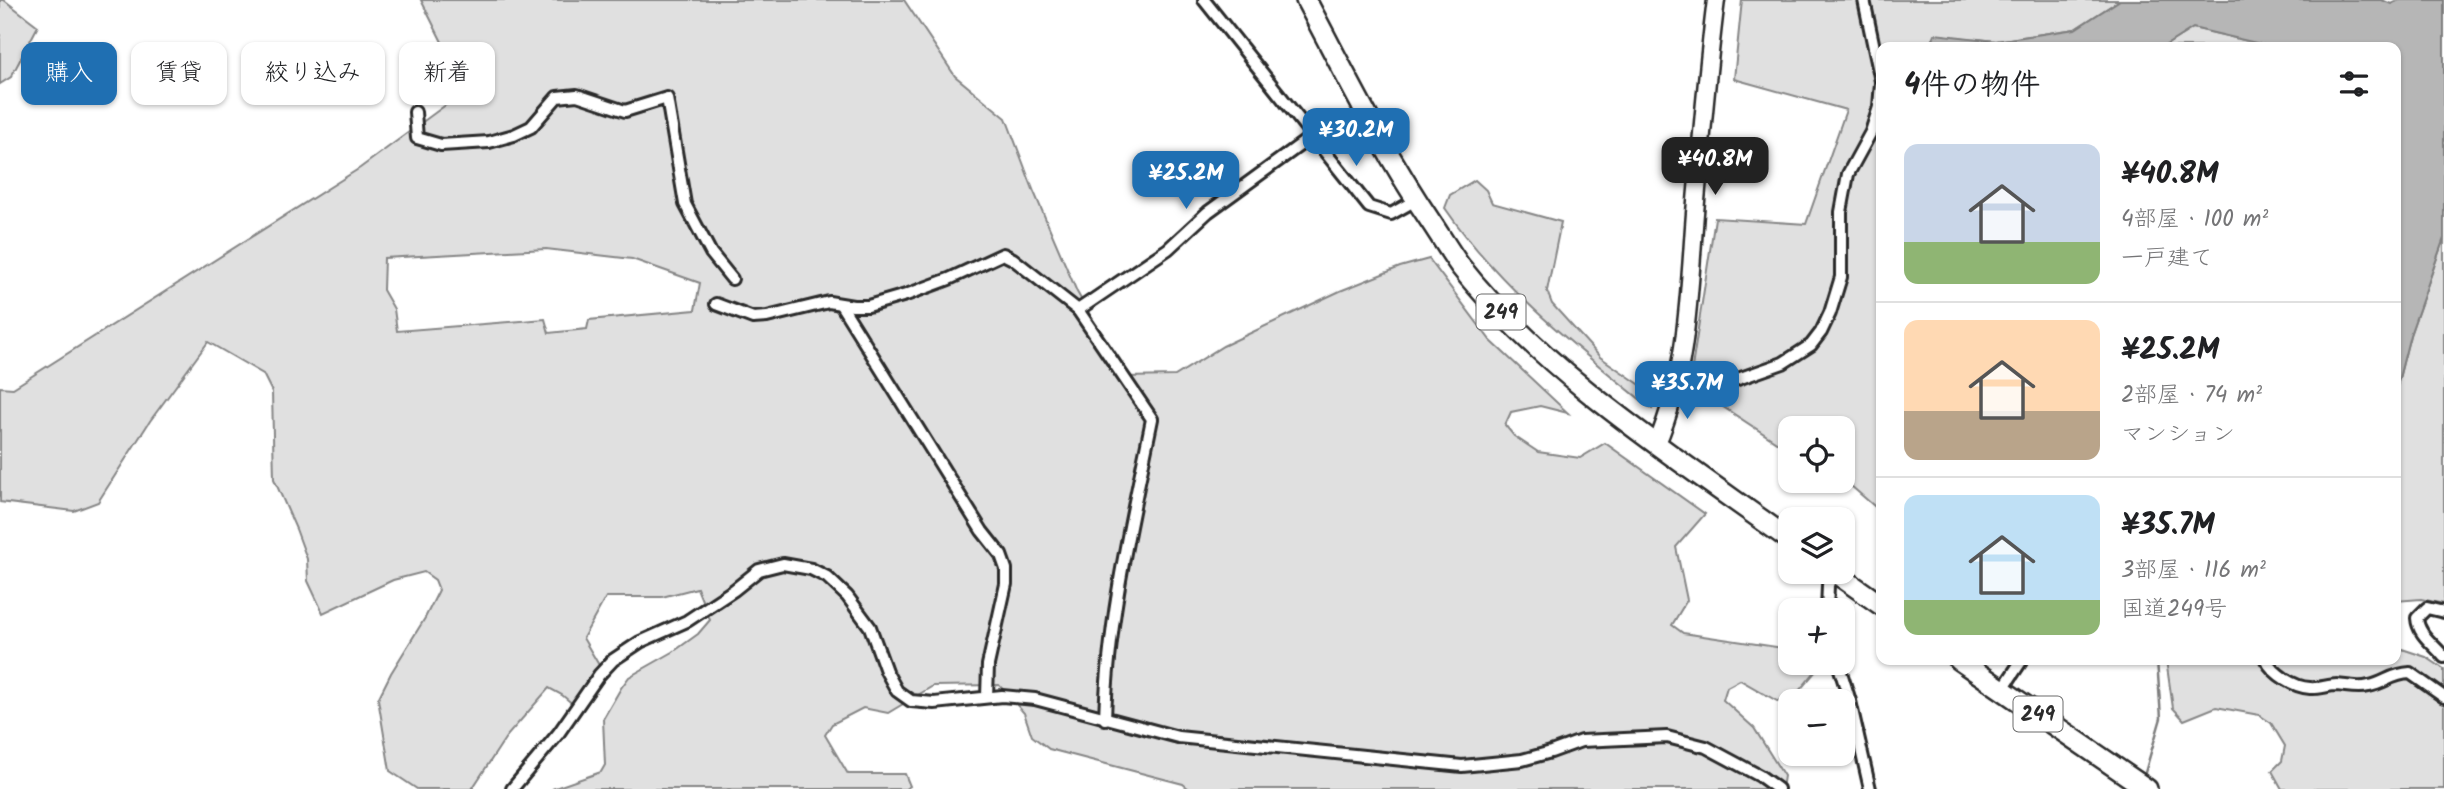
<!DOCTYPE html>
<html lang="ja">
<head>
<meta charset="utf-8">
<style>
	body { margin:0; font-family:Kalam,"Klee One",sans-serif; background:#f6f6f6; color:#202124; height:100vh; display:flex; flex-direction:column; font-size:26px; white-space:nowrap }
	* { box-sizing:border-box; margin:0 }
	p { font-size:23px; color:#757577 }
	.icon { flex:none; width:38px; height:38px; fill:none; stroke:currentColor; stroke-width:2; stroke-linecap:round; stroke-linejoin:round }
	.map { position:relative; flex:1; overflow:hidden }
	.drawer { position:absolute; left:1876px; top:42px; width:525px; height:623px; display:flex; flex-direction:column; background:#fff; border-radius:14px; box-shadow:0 2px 5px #0004 }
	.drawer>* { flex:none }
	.top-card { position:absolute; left:21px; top:42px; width:665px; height:63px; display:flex; gap:14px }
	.controls { position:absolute; left:1778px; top:416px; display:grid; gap:14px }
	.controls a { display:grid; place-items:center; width:77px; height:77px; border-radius:14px; background:#fff; box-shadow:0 2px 5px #0004; font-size:35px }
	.price { position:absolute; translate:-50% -60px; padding:0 16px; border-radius:14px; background:#1f6fb2; color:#fff; font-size:23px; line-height:46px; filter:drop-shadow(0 2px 4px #0008) }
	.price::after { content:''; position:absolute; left:50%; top:42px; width:21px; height:16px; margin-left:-10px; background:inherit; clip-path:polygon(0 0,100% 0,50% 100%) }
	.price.active { background:#222; color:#fff }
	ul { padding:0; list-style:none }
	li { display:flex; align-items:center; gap:21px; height:175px; padding:0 28px }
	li+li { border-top:2px solid #e0e0e0 }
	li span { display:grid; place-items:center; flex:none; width:196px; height:140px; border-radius:14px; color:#555 }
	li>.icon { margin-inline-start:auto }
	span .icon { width:84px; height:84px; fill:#fffc; stroke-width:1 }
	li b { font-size:30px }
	h2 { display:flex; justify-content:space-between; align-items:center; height:84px; padding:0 28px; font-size:30px }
	.chip { padding:0 24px; border-radius:14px; background:#fff; box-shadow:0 2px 5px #0004; font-size:24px; line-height:63px }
	.chip.active { background:#1f6fb2; color:#fff }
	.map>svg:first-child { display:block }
	.green { fill:#e0e0e0; stroke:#868686; stroke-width:2; fill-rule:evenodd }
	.water { fill:#b6b6b6; stroke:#7e7e7e; stroke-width:2 }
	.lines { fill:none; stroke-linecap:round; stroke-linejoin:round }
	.stream { stroke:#7e7e7e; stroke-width:2.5 }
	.street-casing { stroke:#2b2b2b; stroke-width:16 }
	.secondary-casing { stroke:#2b2b2b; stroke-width:21 }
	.highway-casing { stroke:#2b2b2b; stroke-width:24 }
	.street { stroke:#fff; stroke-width:10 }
	.secondary { stroke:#fff; stroke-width:16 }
	.highway { stroke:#fff; stroke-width:19 }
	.labels { text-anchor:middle; stroke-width:5; stroke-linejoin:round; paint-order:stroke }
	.shield { fill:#fff; stroke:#6b6b6b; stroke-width:2 }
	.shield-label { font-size:21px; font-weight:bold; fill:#2b2b2b }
</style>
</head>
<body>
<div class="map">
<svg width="2444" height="789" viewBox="0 0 2444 789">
	<rect width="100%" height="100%" fill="#fff"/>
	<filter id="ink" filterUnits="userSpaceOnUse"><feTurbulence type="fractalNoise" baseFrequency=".0143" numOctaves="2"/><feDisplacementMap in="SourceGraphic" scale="14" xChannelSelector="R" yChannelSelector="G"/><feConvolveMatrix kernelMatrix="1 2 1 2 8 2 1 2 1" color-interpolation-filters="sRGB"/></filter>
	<g filter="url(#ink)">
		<g class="green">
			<path d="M0 0H4L38 26 11 77 0 84Z"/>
			<path d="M421 0H904L955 76 1006 118 1034 192 1077 292 1125 377 1175 376 1223 346 1340 291 1400 267 1429 259 1490 340 1568 413 1540 406 1511 412 1505 425 1514 436 1538 452 1580 458 1605 443 1705 514 1676 547 1687 600 1672 625 1683 633 1790 649V663L1821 665 1793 698 1777 701 1740 680 1727 687 1723 700 1754 728 1784 776 1782 789H1189L1183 784 1049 749 1032 736 1024 713 999 685 933 686 888 713 863 708 832 724 825 735 848 774H905L910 786 905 789H552L601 772 605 765 603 719 621 688 629 677 673 652 698 634 710 620 697 588 662 597H606L583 638 606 677 581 711 562 695 549 688 506 737 472 789H417L390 771 378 699 391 673 425 618 439 590 435 580 424 572 393 580 323 613 308 581 307 559 296 529 274 479 272 392 263 374 208 342 150 421 98 502 74 511 0 502V387L13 388 360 168 466 90ZM546 249 632 259 700 283 695 310 589 320 587 329 549 333 545 319 397 331 394 309 383 290 384 258Z"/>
			<path d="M1742 0H2120L2075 29 1996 41 1936 35 1930 47 1887 45V47H1881V512L1843 479V429H1790V448L1778 443 1702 393 1691 374 1715 218 1806 224 1846 110 1734 79Z"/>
			<path d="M2193 28 2273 47H2163Z"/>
			<path d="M1475 180 1486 190 1492 203 1561 222 1547 291 1552 304 1600 357 1658 397 1652 409C1578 349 1500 288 1445 208L1450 195Z"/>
			<path d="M2444 238V604L2421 599 2396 601V390L2410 335Z"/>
			<path d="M2396 647 2426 657 2444 669V789H2282L2272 771 2282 761 2285 746 2271 723 2259 715 2216 707 2184 720 2173 708 2166 660H2396Z"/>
		</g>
		<path class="water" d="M2120 0H2382L2391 4 2399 0H2444V238L2410 335 2396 390V47H2273L2193 28 2163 47H1930L1935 34 1996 41 2075 29Z"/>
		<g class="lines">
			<path class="stream" d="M2144 776 2161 718 2157 660"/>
			<defs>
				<g id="street">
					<path d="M1204 0 1369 207 1391 214 1416 200"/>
					<path d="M1864 0 1881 81"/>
					<path d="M415 112 417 138 441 145 489 142 514 135 531 127 557 97 577 95 625 111 667 98 685 204 711 253 732 279"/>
					<path d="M716 304 753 318 767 317 829 302 853 306H868L906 295 949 279 1003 254 1013 259 1078 310 1152 419C1132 518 1108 617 1105 719"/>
					<path d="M841 305 982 531 1001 555 1006 569V584L988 665 987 697"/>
					<path d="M1078 310 1168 249 1208 212 1311 137"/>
					<path d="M1675 385 1735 380 1783 363 1811 345 1821 332 1830 313 1841 277V212L1848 174 1871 132 1879 107 1881 83"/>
					<path d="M1827 611 1828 585 1834 572"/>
					<path d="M2444 612 2427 608 2417 618C2418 635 2434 644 2444 657"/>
					<path d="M2266 660C2274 674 2293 687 2310 688 2319 689 2328 685 2337 685 2348 686 2358 689 2369 686 2385 683 2391 674 2410 673L2444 697"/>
					<path d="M1838 663 1850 701 1870 789"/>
					<path d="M2002 690 2022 660"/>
					<path d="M512 789 558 734 599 675 613 660 640 642 687 621 734 590 759 570 783 564 811 569 827 577 847 596 870 627 886 671 897 691 911 701 934 703 1002 696 1035 699 1178 737 1462 766 1522 760 1551 752 1581 741 1667 737 1706 747 1760 776 1778 789"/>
				</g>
				<path id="secondary" d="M1657 443C1688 371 1689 291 1695 213 1701 142 1707 71 1716 0"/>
				<g id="highway">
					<path d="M1306 0C1346 75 1383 151 1431 222 1441 237 1450 252 1460 266 1546 375 1678 459 1790 540"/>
					<path d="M1834 572 1881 605"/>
					<path d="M1959 660 2147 789"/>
				</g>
			</defs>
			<use href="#street" class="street-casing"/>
			<use href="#secondary" class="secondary-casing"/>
			<use href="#highway" class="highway-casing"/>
			<use href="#street" class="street"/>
			<use href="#secondary" class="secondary"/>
			<use href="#highway" class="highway"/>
		</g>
	</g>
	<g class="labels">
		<g class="shield">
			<rect x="1476.5" y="294.5" width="49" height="35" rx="5"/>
			<rect x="2013.5" y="696.5" width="49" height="35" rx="5"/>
		</g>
		<g class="shield-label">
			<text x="1501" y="319">249</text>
			<text x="2038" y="721">249</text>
		</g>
	</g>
</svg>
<div class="controls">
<a><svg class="icon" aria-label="locate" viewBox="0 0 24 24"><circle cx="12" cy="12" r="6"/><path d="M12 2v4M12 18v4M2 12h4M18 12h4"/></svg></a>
<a><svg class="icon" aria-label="layers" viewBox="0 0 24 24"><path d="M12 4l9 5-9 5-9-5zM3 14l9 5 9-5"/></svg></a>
<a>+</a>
<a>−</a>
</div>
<b class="price" style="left:1356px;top:168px">¥30.2M</b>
<b class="price active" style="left:1715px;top:197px">¥40.8M</b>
<b class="price" style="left:1186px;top:211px">¥25.2M</b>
<b class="price" style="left:1687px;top:421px">¥35.7M</b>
<div class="top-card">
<a class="chip active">購入</a>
<a class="chip">賃貸</a>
<a class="chip">絞り込み</a>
<a class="chip">新着</a>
</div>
<section class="drawer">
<h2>4件の物件<svg class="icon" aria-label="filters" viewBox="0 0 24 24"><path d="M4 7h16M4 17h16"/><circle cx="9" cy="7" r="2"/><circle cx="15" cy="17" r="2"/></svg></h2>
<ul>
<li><span style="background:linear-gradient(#c9d6e8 70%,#8fb573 0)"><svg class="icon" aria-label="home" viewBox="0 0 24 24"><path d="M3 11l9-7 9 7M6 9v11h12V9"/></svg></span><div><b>¥40.8M</b><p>4部屋 · 100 m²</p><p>一戸建て</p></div></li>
<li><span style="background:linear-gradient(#ffd9b3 65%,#b9a48a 0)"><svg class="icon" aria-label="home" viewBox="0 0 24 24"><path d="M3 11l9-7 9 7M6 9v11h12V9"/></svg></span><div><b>¥25.2M</b><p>2部屋 · 74 m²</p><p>マンション</p></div></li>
<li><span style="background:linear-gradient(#bfe0f5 75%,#8fb573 0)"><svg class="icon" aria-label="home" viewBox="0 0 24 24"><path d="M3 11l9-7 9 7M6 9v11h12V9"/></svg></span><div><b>¥35.7M</b><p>3部屋 · 116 m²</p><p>国道249号</p></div></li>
</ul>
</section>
</div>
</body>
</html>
